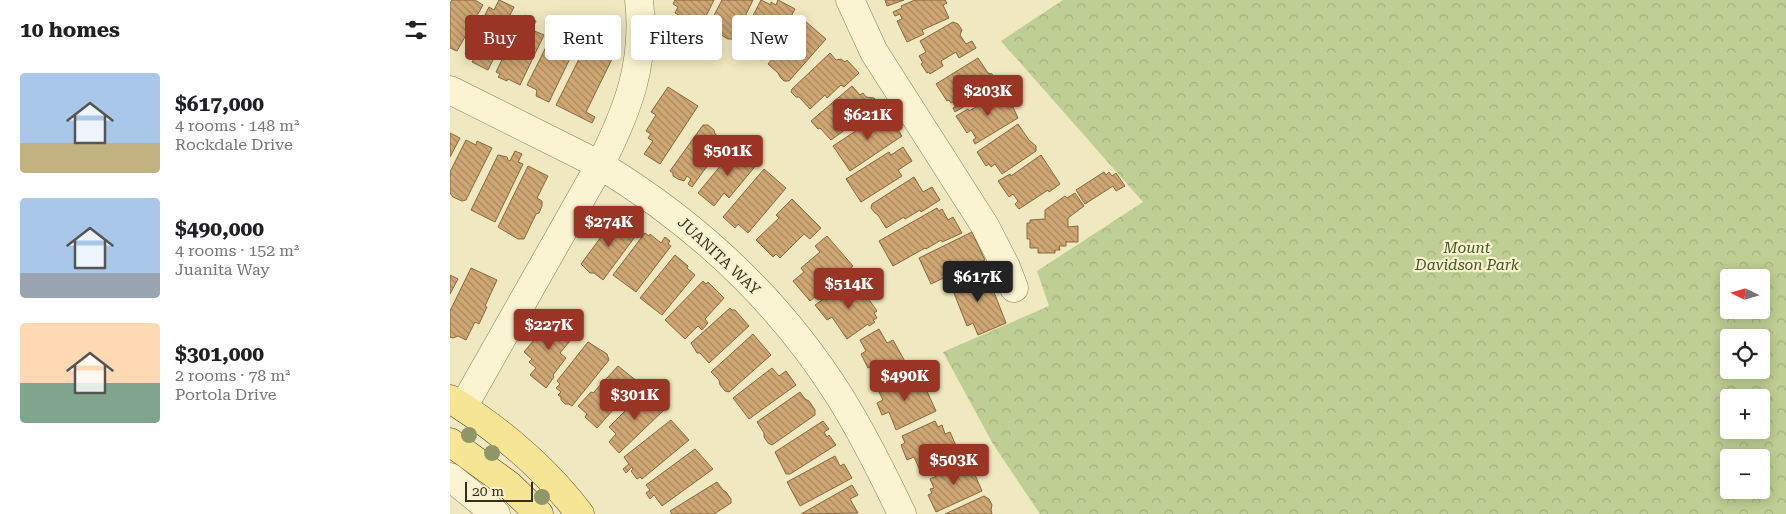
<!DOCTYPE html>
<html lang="en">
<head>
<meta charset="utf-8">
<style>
	body { margin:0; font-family:"Roboto Serif",serif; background:#f6f6f6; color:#202124; height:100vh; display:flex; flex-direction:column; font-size:19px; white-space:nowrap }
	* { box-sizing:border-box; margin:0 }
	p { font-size:16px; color:#757577 }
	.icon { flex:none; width:28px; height:28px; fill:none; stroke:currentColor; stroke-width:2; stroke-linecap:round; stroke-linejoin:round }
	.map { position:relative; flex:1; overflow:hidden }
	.panel { display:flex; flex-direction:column; background:#fff; width:450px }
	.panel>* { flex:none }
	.guide { position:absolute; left:15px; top:15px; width:475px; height:45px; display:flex; gap:10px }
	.needle { width:32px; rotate:275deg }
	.fabs { position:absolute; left:1270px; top:269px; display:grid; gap:10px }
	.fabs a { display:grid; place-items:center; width:50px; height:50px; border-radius:5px; background:#fff; box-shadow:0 2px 12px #0003; font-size:25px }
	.scale { position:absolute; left:15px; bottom:12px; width:68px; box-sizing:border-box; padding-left:5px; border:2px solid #382e1c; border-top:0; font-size:14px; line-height:18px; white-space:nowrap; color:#382e1c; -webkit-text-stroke:4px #f7f1d0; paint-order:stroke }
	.price { position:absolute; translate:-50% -42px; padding:0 11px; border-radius:5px; background:#9a3525; color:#fff; font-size:16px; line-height:32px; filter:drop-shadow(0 1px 2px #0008) }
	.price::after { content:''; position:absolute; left:50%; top:30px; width:15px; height:11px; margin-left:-8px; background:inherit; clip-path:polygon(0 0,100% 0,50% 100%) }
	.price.current { background:#222; color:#fff }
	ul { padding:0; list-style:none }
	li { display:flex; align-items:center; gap:15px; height:125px; padding:0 20px }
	li span { display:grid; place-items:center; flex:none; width:140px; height:100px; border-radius:5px; color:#555 }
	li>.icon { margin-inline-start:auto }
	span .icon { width:60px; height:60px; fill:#fffc; stroke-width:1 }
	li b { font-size:21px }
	h2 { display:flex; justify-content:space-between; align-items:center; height:60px; padding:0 20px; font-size:21px }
	.tag { padding:0 18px; border-radius:5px; background:#fff; box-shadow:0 2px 12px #0003; font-size:18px; line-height:45px }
	.tag.current { background:#9a3525; color:#fff }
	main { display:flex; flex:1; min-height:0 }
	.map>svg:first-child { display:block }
	.park { fill:url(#park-crowns); fill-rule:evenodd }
	.building { fill:url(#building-back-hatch); stroke:#89663c }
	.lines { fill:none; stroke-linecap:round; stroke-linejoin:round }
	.minor-casing { stroke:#897957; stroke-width:29 }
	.major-casing { stroke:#56462c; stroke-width:29 }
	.minor { stroke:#faf4d3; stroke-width:28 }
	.major { stroke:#f5e595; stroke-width:28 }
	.tree { fill:#8f9769 }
	.labels { text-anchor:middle; stroke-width:4.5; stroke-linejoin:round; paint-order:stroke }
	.park-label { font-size:15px; font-style:italic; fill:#415522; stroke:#f7f1d0 }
	.street-label { font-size:15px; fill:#382e1c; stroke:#f7f1d0 }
</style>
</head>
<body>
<main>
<section class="panel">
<h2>10 homes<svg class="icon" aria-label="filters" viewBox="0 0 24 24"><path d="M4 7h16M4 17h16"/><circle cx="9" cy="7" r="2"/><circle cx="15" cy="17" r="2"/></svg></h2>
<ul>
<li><span style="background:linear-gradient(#a9c7e8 70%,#c2b280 0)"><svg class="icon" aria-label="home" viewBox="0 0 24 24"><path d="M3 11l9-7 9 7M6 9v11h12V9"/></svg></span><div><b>$617,000</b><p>4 rooms · 148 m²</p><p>Rockdale Drive</p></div></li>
<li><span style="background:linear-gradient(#a9c7e8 75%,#9aa5b1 0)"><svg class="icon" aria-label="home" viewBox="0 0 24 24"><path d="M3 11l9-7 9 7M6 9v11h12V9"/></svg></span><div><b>$490,000</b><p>4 rooms · 152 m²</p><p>Juanita Way</p></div></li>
<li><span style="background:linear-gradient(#ffd9b3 60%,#7fa58c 0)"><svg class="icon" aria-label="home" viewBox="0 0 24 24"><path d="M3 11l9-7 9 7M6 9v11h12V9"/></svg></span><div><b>$301,000</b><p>2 rooms · 78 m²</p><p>Portola Drive</p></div></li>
</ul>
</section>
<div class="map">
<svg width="1336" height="514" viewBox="0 0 1336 514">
	<defs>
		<pattern id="park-crowns" width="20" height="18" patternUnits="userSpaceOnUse" patternTransform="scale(1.25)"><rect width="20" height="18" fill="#bfce93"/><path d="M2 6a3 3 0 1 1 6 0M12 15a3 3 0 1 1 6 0" fill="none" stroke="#a5b17e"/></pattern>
		<pattern id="building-back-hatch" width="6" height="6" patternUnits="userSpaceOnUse" patternTransform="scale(1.25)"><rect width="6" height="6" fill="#cfa774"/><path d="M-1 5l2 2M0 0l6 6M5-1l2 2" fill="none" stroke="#a9885e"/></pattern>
	</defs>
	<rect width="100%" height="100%" fill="#efe8c0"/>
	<path class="park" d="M613 0H1336V514H590L543 444 493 352 599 306 587 271 693 202 551 41ZM1279 278H1311V310H1279ZM1279 338H1311V370H1279ZM1279 398H1311V430H1279ZM1279 458H1311V490H1279Z"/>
	<g class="building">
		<path d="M2 0H25L33 5 7 51 0 48V3Z"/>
		<path d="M49 0 64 7 59 17 63 20 38 70 22 62 26 55 23 54 22 58 15 54 39 7 44 10Z"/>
		<path d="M225 0H264L254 20 250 18 246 24 225 13 228 7 223 4Z"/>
		<path d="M272 0H303L284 39H278L258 27Z"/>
		<path d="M311 0 321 5V2L326 5 328 0 345 9 339 20H338L334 28 331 27 324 42 321 41 312 60 288 50 287 47Z"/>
		<path d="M435 0H454L437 6Z"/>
		<path d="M465 0H495L497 3 493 5 499 18 472 30 474 34 457 42 447 21 452 19 450 14 445 16 443 12 452 8 451 6Z"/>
		<path d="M75 15 86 21 82 30 94 35 70 85 58 79 57 81 48 77 50 74 46 72 69 24H70Z"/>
		<path d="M355 21 376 39 339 81H334L330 77 328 73 318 64 328 52 327 49 330 46H334Z"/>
		<path d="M503 22 508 24 512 30 510 35 516 44 522 41 526 48 509 58 506 52 491 61 493 66 480 74 479 72 477 73 471 64 473 63 469 56 476 52 470 41Z"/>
		<path d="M102 35 112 40 116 39 124 43 126 46 99 102 86 96 87 90 77 85Z"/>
		<path d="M138 41 162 53 160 55 163 57 136 112 145 117 142 123 106 105Z"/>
		<path d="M380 53 386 60 391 59 395 62 397 60 409 73 394 87 391 85 377 98 375 95 360 109 349 97H346L341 92 342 89Z"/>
		<path d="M528 58 538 73 542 74 547 81V86L505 112 503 108 506 106 503 102 501 103 499 100 497 101 486 84Z"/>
		<path d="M402 86 410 95 413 93 416 97 424 98 427 101V105L429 108 420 116 418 114 412 119 411 118 381 140 370 128 368 129 361 121Z"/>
		<path d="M218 87 248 106 210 164 194 154 203 141 198 138 201 134 196 131 206 115 201 112Z"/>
		<path d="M551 92 560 107H563L568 118 525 144 523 140 526 138 521 130 517 133 506 116 518 109 519 111Z"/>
		<path d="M436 111 452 136 400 171 383 146Z"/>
		<path d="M568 124 579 140 586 146V151L552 174 545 164 541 167 539 164 536 166 527 152Z"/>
		<path d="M253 125H258L264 130 265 134 275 141 242 187 238 184 241 179 237 176 234 181 228 179 223 176V173L220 171Z"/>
		<path d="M0 133 10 138 0 157Z"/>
		<path d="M16 140 26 145 27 141 42 148 16 200 12 201 3 197 0 193V172Z"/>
		<path d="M286 147 307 164 279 198 274 193 264 206 248 193Z"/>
		<path d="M453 147 462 161 448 170 452 176 411 202 396 179 439 152 441 155Z"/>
		<path d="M65 151 72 154 68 162 73 164 45 222 21 210 48 155 57 157 58 160 60 161Z"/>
		<path d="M591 155 610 184 599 192 598 190 569 209 565 204 568 201 563 194 559 197 548 181 560 174 561 176Z"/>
		<path d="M78 166 98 176 87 198 92 201V206L89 213 86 214 74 239H68L48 227Z"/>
		<path d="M314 169 336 188 298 233 288 224 285 228 273 217Z"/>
		<path d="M654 172 656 175 659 172 662 176 666 173 675 186 666 191 663 186 635 204 626 190Z"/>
		<path d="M464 177 473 192 482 187 490 200 471 212 470 210 455 219 454 217 436 228 428 215 425 213 421 208 422 204Z"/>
		<path d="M625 193 634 206 618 218V227L628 226V242H616V246H609L610 250H605V253H588V248H580V239H577V223H580V220L595 219V210L615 196 617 198Z"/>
		<path d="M342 199 371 228 360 239 354 234 330 258 326 254 323 257 306 240 329 218 326 215Z"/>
		<path d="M487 208 489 211 492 209 498 220 503 217 512 233 492 242 491 240 476 249 475 248 443 266 429 241Z"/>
		<path d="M168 214 180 223 178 225 182 227 183 231 180 235 184 238 153 280 144 273H140L131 264Z"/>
		<path d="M522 232 535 260 505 275 504 273 481 284 469 258Z"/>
		<path d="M195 233 199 236 200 234 211 243 215 237 220 241 218 244 221 246 186 292 163 275Z"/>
		<path d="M377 236 403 266 360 301 343 281 354 272 351 268 370 252 365 246Z"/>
		<path d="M225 255 238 266 237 268 245 275 212 315 190 298Z"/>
		<path d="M21 268 47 280 35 306 37 307 29 324 25 322 16 340 8 336 3 338 0 337V311Z"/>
		<path d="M532 271 539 289 542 287 556 323 528 335 523 323 517 326 500 283Z"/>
		<path d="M0 275 8 279 0 294Z"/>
		<path d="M253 281 256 284 258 282 274 298 255 319 258 323 252 330 248 326 235 339 215 320Z"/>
		<path d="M402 282 407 289 410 287 427 311 424 313 427 318 423 320 425 322 419 326 418 324 397 339 382 317 377 320 365 305 378 296 379 298Z"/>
		<path d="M280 308 282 310H285L299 326 259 363 250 353H247L241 343Z"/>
		<path d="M104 316 124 336 110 353 116 358 103 375 104 377 96 388 80 375 86 368 79 362 82 359 74 352Z"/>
		<path d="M429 329 437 343 443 340 457 365 432 379 424 365 418 368 411 354 416 351 410 340Z"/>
		<path d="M303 334 321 355 279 392 275 391 270 385 269 380 261 372Z"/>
		<path d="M138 342 157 354 159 360 122 406 119 404H115L111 400V397L108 395 111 392 106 388 110 384 107 381Z"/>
		<path d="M168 366 188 382 147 428 135 417 137 414 128 406 141 392 143 393Z"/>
		<path d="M322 368 329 376 336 371 346 385 299 419 283 398Z"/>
		<path d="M460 375 467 390 475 387 486 411 446 430 439 412 432 415 427 403 433 400 427 388Z"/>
		<path d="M195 391 215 409 169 453 159 442 166 434 159 427Z"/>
		<path d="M350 392 355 399 359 401 365 410V415L322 445 318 443 314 437V433L307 422Z"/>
		<path d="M221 420 239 440 192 479 190 477 187 479 181 471 183 469 182 467 176 473 173 469 179 464 174 457Z"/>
		<path d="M373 421 379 429 374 432 377 437 379 435 386 445 340 474H336L325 452Z"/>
		<path d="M485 421 488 427 492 425 495 434 500 432 511 457 472 475 464 457 457 460 451 445 455 443 452 436Z"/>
		<path d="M245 449 263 469 212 506 204 495 200 499 196 493 200 490 196 485Z"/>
		<path d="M385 456 390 466 394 464 402 478 350 506 337 482Z"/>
		<path d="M518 461 522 464 525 470V475L532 491 486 512 478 495 482 493 480 489 484 488 480 479Z"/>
		<path d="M267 482 273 490 276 492 281 499V503L264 514H222L220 511Z"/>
		<path d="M402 485 408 495 400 499 408 513 351 514Z"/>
		<path d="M534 496 539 499 542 505 541 510 542 514H495Z"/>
	</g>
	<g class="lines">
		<defs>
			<g id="minor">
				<path d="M400 0 424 52 535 226 556 267 564 288"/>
				<path d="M0 90 150 165C247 224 329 300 390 397 413 434 433 474 452 514"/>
				<path d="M13 407 150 165C178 110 196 63 189 0"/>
				<path d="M0 477 46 514"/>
			</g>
			<g id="major">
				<path d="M0 399C50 430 95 468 130 514"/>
				<path d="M0 442 59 485 89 514"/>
			</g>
		</defs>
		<use href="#minor" class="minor-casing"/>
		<use href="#major" class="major-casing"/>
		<use href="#minor" class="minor"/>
		<use href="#major" class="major"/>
	</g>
	<g class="tree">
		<circle cx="19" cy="435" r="8"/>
		<circle cx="42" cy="453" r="8"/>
		<circle cx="92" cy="497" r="8"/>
	</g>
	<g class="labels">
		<g class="park-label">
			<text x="1017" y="253">Mount<tspan x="1017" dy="17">Davidson Park</tspan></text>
		</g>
		<g class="street-label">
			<text transform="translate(269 256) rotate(43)" y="5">JUANITA WAY</text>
		</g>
	</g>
</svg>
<div class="fabs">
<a><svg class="needle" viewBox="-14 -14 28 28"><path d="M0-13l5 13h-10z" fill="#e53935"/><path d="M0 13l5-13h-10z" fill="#757577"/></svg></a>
<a><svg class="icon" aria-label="locate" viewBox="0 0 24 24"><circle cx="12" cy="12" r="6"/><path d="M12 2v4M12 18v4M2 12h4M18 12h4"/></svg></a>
<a>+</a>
<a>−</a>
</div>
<div class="scale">20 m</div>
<b class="price" style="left:538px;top:117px">$203K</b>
<b class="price" style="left:418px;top:141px">$621K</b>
<b class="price" style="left:278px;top:177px">$501K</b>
<b class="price" style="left:159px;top:248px">$274K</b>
<b class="price current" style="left:528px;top:303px">$617K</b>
<b class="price" style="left:399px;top:310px">$514K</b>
<b class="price" style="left:99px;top:351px">$227K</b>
<b class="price" style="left:455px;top:402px">$490K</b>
<b class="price" style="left:185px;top:421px">$301K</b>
<b class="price" style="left:504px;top:486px">$503K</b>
<div class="guide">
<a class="tag current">Buy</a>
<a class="tag">Rent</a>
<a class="tag">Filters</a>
<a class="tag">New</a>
</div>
</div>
</main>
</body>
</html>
